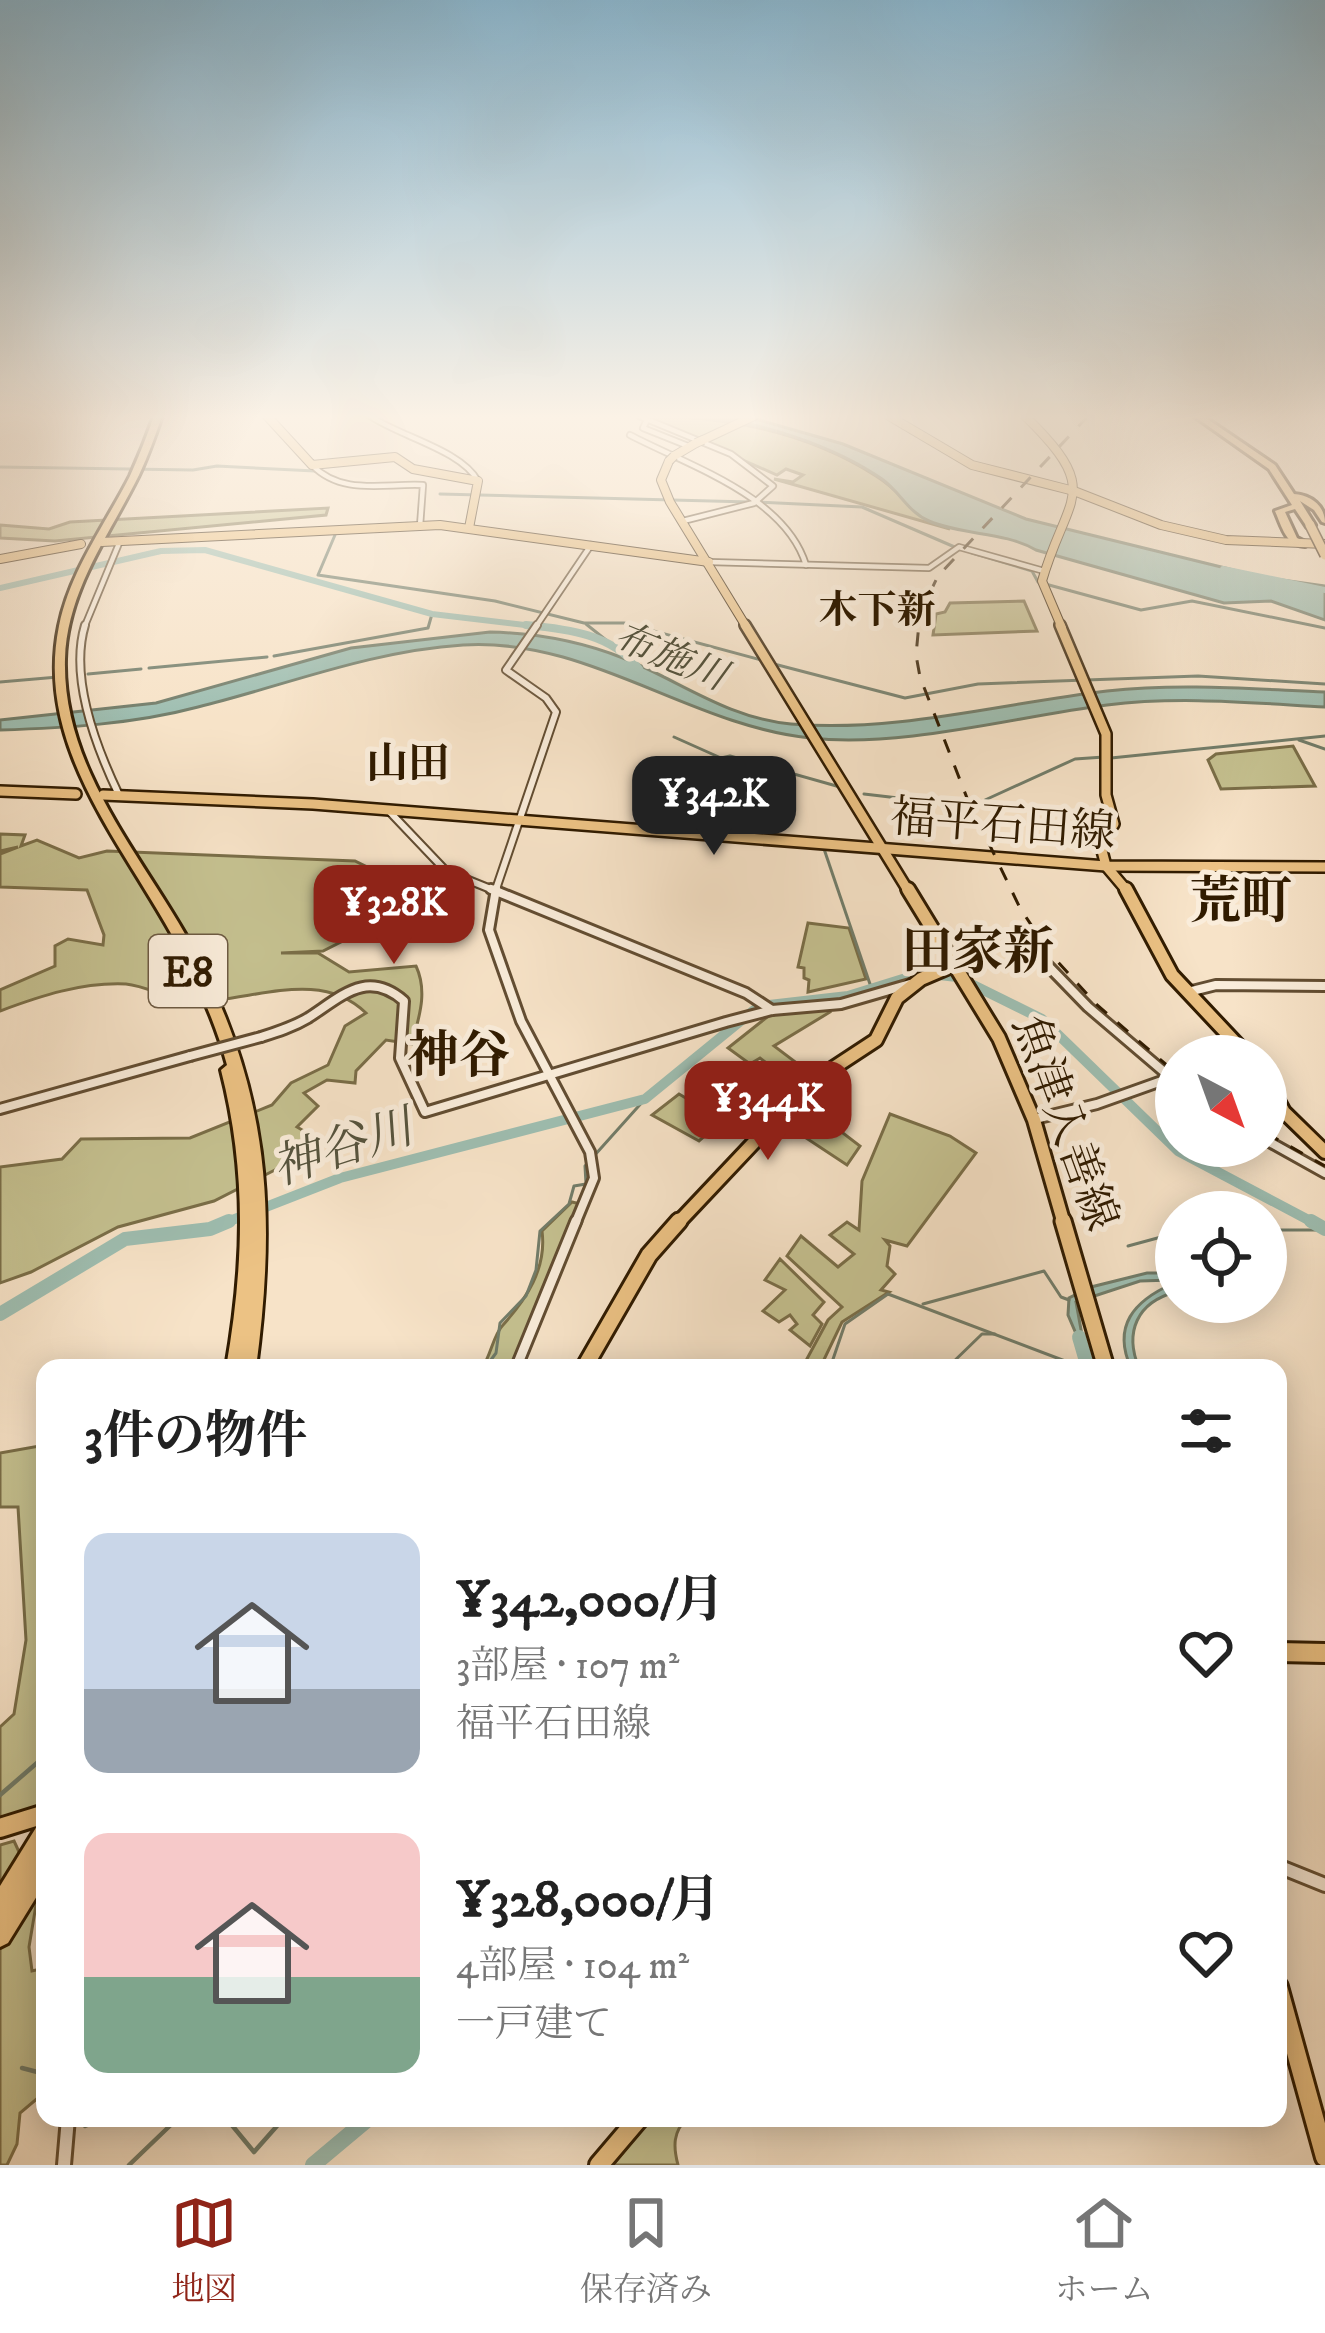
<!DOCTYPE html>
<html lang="ja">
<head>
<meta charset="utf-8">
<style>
	body { margin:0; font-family:"IM FELL DW Pica","Noto Serif JP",serif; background:#f2f2f2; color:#222; height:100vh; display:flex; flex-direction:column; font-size:45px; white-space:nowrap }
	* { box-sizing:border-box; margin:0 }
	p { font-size:39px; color:#767676 }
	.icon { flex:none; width:66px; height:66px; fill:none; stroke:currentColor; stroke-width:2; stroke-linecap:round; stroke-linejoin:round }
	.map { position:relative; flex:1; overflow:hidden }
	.side { position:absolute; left:36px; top:1359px; width:1251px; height:768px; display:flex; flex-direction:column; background:#fff; border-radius:24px; box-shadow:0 6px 30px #0003 }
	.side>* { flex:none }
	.needle { width:78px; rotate:139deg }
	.buttons { position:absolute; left:1155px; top:1035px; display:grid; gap:24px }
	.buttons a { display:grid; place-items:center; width:132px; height:132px; border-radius:50%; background:#fff; box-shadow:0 6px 30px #0003; font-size:60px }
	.price { position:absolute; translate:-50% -102px; padding:0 27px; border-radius:24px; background:#8f2418; color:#fff; font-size:39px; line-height:78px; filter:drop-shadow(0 3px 6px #0008) }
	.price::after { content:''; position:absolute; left:50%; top:72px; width:36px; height:27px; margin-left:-18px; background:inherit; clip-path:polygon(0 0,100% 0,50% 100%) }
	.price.selected { background:#222; color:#fff }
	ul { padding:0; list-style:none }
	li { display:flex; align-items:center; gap:36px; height:300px; padding:0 48px }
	li span { display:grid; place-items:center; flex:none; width:336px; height:240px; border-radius:24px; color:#555 }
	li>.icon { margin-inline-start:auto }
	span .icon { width:144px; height:144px; fill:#fffc; stroke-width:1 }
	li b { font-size:51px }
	h2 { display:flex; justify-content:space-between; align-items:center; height:144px; padding:0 48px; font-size:51px }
	.dock { display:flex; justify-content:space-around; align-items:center; height:168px; border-top:3px solid #e0e0e0; background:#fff; font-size:33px; color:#767676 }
	.dock a { display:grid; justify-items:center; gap:6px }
	.dock .selected { color:#8f2418 }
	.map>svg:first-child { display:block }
	.green { fill:#c5c190; stroke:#7a6e48; stroke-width:3 }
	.water { fill:#9ebeb1; stroke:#727d6a; stroke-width:3 }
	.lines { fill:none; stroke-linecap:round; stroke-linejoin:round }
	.stream-far1 { stroke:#727d6a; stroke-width:3 }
	.stream { stroke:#727d6a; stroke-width:4.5 }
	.river-far4 { stroke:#9ebeb1; stroke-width:6 }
	.river-far3 { stroke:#9ebeb1; stroke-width:8 }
	.river-far2 { stroke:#9ebeb1; stroke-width:10 }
	.river-far1 { stroke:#9ebeb1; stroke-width:14 }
	.river { stroke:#9ebeb1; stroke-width:16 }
	.minor-far4-casing { stroke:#624d32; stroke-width:8 }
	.minor-far3-casing { stroke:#624d32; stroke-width:10 }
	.minor-far2-casing { stroke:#624d32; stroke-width:14 }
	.minor-far1-casing { stroke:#624d32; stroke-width:15 }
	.minor-casing { stroke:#624d32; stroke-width:18 }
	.major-far4-casing { stroke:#301b00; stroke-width:10 }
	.major-far3-casing { stroke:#301b00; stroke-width:14 }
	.major-far2-casing { stroke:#301b00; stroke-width:18 }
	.major-far1-casing { stroke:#301b00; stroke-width:21 }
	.major-casing { stroke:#301b00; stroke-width:24 }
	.highway-casing { stroke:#301b00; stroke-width:6 }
	.minor-far4 { stroke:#faeddb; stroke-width:4.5 }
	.minor-far3 { stroke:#faeddb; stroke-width:6 }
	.minor-far2 { stroke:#faeddb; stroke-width:8 }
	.minor-far1 { stroke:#faeddb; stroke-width:9 }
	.minor { stroke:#faeddb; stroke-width:12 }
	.major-far4 { stroke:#ecc284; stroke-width:8 }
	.major-far3 { stroke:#ecc284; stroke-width:9 }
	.major-far2 { stroke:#ecc284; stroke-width:12 }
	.major-far1 { stroke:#ecc284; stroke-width:15 }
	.major { stroke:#ecc284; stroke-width:18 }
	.highway { fill:#ecc284; fill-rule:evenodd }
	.rail { stroke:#301b00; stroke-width:3; stroke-dasharray:14 14; stroke-linecap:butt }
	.minor-bridge-casing { stroke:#624d32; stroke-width:14; stroke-linecap:butt }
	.major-bridge-casing { stroke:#301b00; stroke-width:10; stroke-linecap:butt }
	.highway-bridge-casing { stroke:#301b00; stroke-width:12; stroke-linecap:butt }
	.minor-bridge { stroke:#faeddb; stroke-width:8 }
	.major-bridge { stroke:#ecc284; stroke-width:8 }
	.highway-bridge { stroke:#ecc284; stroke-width:9 }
	.labels { text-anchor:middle; stroke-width:10; stroke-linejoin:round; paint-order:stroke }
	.far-neighbourhood-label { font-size:39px; font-weight:bold; fill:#301b00; stroke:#faeddb }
	.far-water-label { font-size:39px; font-style:italic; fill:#56543e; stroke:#faeddb }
	.far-quarter-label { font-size:42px; font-weight:bold; fill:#301b00; stroke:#faeddb }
	.shield { fill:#faeddb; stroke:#6d5a42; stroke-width:3 }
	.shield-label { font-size:42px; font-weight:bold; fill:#301b00 }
	.street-label { font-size:45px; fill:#301b00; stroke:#faeddb }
	.water-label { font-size:48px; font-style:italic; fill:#56543e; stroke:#faeddb }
	.quarter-label { font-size:51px; font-weight:bold; fill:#301b00; stroke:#faeddb }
</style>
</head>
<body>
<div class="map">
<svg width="1325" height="2165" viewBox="0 0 1325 2165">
	<rect width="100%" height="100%" fill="#f7e3c8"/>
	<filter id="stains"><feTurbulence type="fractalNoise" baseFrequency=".00167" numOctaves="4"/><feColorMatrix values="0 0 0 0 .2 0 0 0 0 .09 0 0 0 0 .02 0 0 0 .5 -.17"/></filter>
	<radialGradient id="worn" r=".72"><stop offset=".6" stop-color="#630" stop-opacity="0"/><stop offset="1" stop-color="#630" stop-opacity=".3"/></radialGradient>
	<g class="green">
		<path d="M643 416C724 416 806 431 876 476 909 497 908 513 950 529L774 479 793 482 803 475 786 469 777 475Z"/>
		<path d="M328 508 326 515 55 541 0 538V525L49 529 70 522Z"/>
		<path d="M1024 601 1037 631 933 635 936 614 945 612 950 603Z"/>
		<path d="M1293 746 1315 786 1221 789 1208 760 1216 754Z"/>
		<path d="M0 834 25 835 21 846 37 840 79 858 107 851 355 861 416 891 472 900 470 911 345 940 323 951 281 953H318L349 972 416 966C428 992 419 1017 412 1044L386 1040 356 1071 355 1083 327 1080 304 1093 318 1106 297 1127 326 1144 214 1201 118 1227 31 1272 0 1283V1167L62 1159 81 1139 190 1138 272 1105 291 1083 328 1065 345 1026 366 1013C317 965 246 1005 188 1001 167 999 147 986 126 984 82 982 40 996 0 1011V990L55 966V946L68 939 103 945 104 935 87 890 0 887V854L18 847 0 851Z"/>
		<path d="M808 923 849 928 866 979 808 992 809 980 804 978V968L798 967Z"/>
		<path d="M828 1008 830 1012 774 1046 802 1067 785 1077 760 1058 750 1064 728 1048 771 1014Z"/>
		<path d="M813 1087 848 1110 835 1127 860 1146 847 1165 800 1134 822 1117 811 1108 819 1102 807 1092Z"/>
		<path d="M679 1094 723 1120 699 1141 652 1115Z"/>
		<path d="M890 1114 950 1136 976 1153 907 1246 885 1240 890 1246 887 1266 895 1274 881 1290 889 1292 842 1322 820 1368H802L828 1320 842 1307 787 1256 801 1236 838 1267 854 1254 830 1235 847 1222 859 1230 862 1181Z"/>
		<path d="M572 1202 581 1204 511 1368H482C491 1356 493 1335 503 1325 526 1299 547 1269 542 1231Z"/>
		<path d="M780 1259 824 1302 813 1315 822 1324 810 1346 790 1330 797 1324 790 1315 779 1322 763 1311 785 1290 765 1280Z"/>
		<path d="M45 1445V1804L0 1819V1727L14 1714 26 1640 18 1507H0V1453Z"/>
		<path d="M14 1841 38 1893 29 1947 32 1971 45 1968V2092L20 2113 17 2144 7 2165H0V1845Z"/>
		<path d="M651 2118H687C673 2132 673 2146 678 2165H613Z"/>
	</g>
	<g class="water">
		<path d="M708 416H745L843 444 1026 519 1262 577 1325 586V620L1271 601 1224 603 1036 550C1003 531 964 536 929 521 909 513 900 492 882 479 834 446 765 424 708 416Z"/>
		<path d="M490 632C536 633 580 641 623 658 680 681 727 718 791 724 896 733 1003 703 1107 691 1180 683 1252 689 1325 692V707C1252 703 1180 696 1107 705 1013 717 904 748 810 738 688 725 588 637 463 645 370 651 287 685 198 707 134 724 66 728 0 730V720L156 703 351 648Z"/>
		<path d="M1147 1273H1176V1292C1137 1302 1124 1332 1139 1368H1131C1112 1326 1134 1301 1172 1284V1280L1140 1281 1076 1302 1086 1357 1068 1315 1069 1298 1091 1287Z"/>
	</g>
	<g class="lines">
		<g class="stream-far1">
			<path d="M0 467 193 470 217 466 315 471"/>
			<path d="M440 494 750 502"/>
			<path d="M759 502 862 507 957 548"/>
			<path d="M335 535 318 575 495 601 584 623H624L765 661"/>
			<path d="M972 553 1032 571 1038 582 1141 610 1192 601 1325 628"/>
			<path d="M586 624 606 640"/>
			<path d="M274 656 428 628 432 614"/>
			<path d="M774 664 905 698 978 684 1198 676 1325 684"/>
			<path d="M149 668 267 657"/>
			<path d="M88 674 141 669"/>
			<path d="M0 682 58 677"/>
			<path d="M674 737 721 758 730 756 840 787"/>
			<path d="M1299 740 1325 749"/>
			<path d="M1111 758 1325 736"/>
			<path d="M864 794 924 801"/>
			<path d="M985 800 1075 759 1104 757"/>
			<path d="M932 801H955"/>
			<path d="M823 846 871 987"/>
			<path d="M1266 1230H1325"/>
			<path d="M1128 1246 1176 1233"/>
			<path d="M923 1304 1044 1271 1061 1297 1069 1300"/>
			<path d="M485 1368 496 1353 500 1323 526 1296 536 1270 540 1231 569 1204 574 1186 586 1184 585 1166 645 1099"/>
			<path d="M830 1368 845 1324 888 1294 1073 1364 1086 1360"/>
			<path d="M947 1368 982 1334H995"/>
		</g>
		<g class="stream">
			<path d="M0 1795 45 1756"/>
			<path d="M22 2068 45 2074"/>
			<path d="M79 2118 85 2126 103 2118"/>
			<path d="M226 2118 254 2152 284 2118"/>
			<path d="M129 2165 178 2118"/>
		</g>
		<g class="river-far4">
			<path d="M1223 569 1325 590"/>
			<path d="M0 588 161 551 205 550 432 614 550 628"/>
		</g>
		<path class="river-far3" d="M526 625C568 629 612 634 639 669"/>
		<path class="river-far2" d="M222 1224 340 1178 645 1099 759 1006 848 996 922 973 957 977 1042 1019 1178 1151 1316 1224"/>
		<g class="river-far1">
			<path d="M1311 1221 1325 1229"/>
			<path d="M0 1314 125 1239 210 1229 229 1221"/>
			<path d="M1079 1337 1088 1368"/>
		</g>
		<path class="river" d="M313 2165 369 2118"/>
		<defs>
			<g id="minor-far4">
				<path d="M370 416C401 437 461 450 478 481"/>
				<path d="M639 416 731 454 773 486 754 503 683 521"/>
				<path d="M647 420 643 428 688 446"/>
				<path d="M630 435C689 466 785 496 806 565"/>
				<path d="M312 465C342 496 384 483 423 485L420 526"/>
				<path d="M709 562 929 568 959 547 1044 571"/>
				<path d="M84 628 120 541"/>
				<path d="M535 628 591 545"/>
			</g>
			<g id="minor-far3">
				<path d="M85 625C69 678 96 747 119 795"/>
				<path d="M388 810 446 871 498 892"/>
				<path d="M495 892 556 712 546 698 506 670 537 625"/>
			</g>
			<g id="minor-far2">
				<path d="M491 889 746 993 772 1010"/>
				<path d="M496 889 489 930 521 1021 590 1152 594 1178 575 1224"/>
				<path d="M1022 939 1088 1007 1176 1082"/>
				<path d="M1188 992 1216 985 1325 986"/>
				<path d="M261 1037C277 1032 293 1027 308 1018 342 996 367 969 404 1001L400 1058 425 1112 726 1022 772 1010 841 1004 910 984"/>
				<path d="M0 1109 190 1056"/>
				<path d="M1035 1119 1097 1104 1170 1078"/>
				<path d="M1266 1140 1325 1173"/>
			</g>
			<path id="minor-far1" d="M516 1368 576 1221"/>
			<g id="minor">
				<path d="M1278 1866 1325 1885"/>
				<path d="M64 2165 68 2118"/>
			</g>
			<g id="major-far4">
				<path d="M267 416 312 465 395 457 413 469 478 481 469 528"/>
				<path d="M889 416 972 465 1074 491 1161 525 1226 540 1325 544"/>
				<path d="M1025 416C1104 493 1067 494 1042 581L1062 628"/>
				<path d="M703 440 754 416"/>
				<path d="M674 456 696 443"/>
				<path d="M669 461 661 480 670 502 747 628"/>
				<path d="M102 542 440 525 709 562"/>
				<path d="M0 559 81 544"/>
			</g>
			<g id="major-far3">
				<path d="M745 625 909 892"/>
				<path d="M1060 625 1106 734V795L1114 824 1100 843 1106 866 1128 892"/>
				<path d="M0 791 76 794"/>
				<path d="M103 795 313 804 1106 866 1325 867"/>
			</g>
			<g id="major-far2">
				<path d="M908 889 999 1038 1034 1120 1064 1224"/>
				<path d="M1126 889 1172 975 1248 1056"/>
				<path d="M1266 1079 1284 1112 1325 1152"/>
				<path d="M677 1224 809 1084 876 1040 897 998 921 979 956 964"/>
			</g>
			<g id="major-far1">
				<path d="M1063 1221 1106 1368"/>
				<path d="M584 1368 649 1255 679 1221"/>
			</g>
			<g id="major">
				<path d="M1278 1652 1325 1653"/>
				<path d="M0 1828 45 1814"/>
				<path d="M1278 1987 1325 2157"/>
				<path d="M599 2165 639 2118"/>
			</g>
			<g id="highway">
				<path d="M154 416H162C155 436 148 456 139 475 110 534 67 590 65 659 62 769 142 855 192 946 269 1088 277 1211 256 1368H226C244 1265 247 1172 221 1070L227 1065C216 1024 198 984 178 946 125 846 34 748 59 626 70 571 105 525 130 476 139 456 147 436 154 416Z"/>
				<path d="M1194 416H1203L1275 465 1294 494C1311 495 1325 506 1325 523L1322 522 1314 510 1300 501 1315 525 1310 528 1307 527 1295 509 1285 512 1297 538 1305 542V546C1286 546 1282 527 1275 511L1292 505 1269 469Z"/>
				<path d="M45 1823V1883L8 1943 0 1947V1886L37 1826Z"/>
			</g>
		</defs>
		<use href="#minor-far4" class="minor-far4-casing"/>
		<use href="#minor-far3" class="minor-far3-casing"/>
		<use href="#minor-far2" class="minor-far2-casing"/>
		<use href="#minor-far1" class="minor-far1-casing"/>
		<use href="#minor" class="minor-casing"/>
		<use href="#major-far4" class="major-far4-casing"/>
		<use href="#major-far3" class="major-far3-casing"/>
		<use href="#major-far2" class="major-far2-casing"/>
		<use href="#major-far1" class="major-far1-casing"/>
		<use href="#major" class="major-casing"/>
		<use href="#highway" class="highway-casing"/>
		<use href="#minor-far4" class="minor-far4"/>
		<use href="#minor-far3" class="minor-far3"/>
		<use href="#minor-far2" class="minor-far2"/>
		<use href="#minor-far1" class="minor-far1"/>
		<use href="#minor" class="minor"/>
		<use href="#major-far4" class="major-far4"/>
		<use href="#major-far3" class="major-far3"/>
		<use href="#major-far2" class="major-far2"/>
		<use href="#major-far1" class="major-far1"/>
		<use href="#major" class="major"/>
		<use href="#highway" class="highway"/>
		<g class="rail">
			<path d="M1088 416 938 576 920 613 916 655 920 677 967 798 1020 908 1049 952 1096 1004 1176 1073"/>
			<path d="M1266 1133 1325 1166"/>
		</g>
		<defs>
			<path id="minor-bridge" d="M190 1056 261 1037"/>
			<g id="major-bridge">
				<path d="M696 443 703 440"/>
				<path d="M669 461 674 456"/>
			</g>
			<path id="highway-bridge" d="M1310 525 1325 555"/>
		</defs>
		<use href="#minor-bridge" class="minor-bridge-casing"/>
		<use href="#major-bridge" class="major-bridge-casing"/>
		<use href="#highway-bridge" class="highway-bridge-casing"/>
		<use href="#minor-bridge" class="minor-bridge"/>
		<use href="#major-bridge" class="major-bridge"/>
		<use href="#highway-bridge" class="highway-bridge"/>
	</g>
	<linearGradient id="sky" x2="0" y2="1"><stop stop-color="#8ab8d2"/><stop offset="0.58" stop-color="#fbf2e6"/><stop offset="1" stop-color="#fbf2e6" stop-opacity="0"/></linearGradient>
	<rect width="1325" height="719" fill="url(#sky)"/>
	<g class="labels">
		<g class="far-neighbourhood-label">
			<text x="877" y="623">木下新</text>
		</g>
		<g class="far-water-label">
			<text transform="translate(671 655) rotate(22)" y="14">布施川</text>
		</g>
		<g class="far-quarter-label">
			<text x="408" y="777">山田</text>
		</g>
		<rect class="shield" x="149" y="935" width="78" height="72" rx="9"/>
		<g class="shield-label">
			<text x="188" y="986">E8</text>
		</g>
		<g class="street-label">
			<text transform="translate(1003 823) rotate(4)" y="16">福平石田線</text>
			<text transform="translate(1067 1122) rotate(70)" y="16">魚津入善線</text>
		</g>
		<g class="water-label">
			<text transform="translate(342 1146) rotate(-18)" y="17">神谷川</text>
		</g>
		<g class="quarter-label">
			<text x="1241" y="918">荒町</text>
			<text x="978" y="968">田家新</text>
			<text x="459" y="1072">神谷</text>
		</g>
	</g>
	<rect width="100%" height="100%" filter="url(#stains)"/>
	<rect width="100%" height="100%" fill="url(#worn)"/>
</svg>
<div class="buttons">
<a><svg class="needle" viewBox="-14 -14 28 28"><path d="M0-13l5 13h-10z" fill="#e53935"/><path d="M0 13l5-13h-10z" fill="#767676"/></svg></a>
<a><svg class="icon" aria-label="locate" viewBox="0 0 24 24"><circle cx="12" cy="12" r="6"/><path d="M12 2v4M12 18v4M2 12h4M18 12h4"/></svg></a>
</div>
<b class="price selected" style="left:714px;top:858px">¥342K</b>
<b class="price" style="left:394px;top:967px">¥328K</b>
<b class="price" style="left:768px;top:1163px">¥344K</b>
<section class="side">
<h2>3件の物件<svg class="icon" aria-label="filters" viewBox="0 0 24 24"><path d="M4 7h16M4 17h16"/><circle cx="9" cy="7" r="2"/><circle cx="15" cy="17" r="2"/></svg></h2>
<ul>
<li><span style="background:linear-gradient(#c9d6e8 65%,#9aa5b1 0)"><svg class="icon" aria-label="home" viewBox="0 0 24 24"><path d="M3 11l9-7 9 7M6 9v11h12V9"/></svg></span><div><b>¥342,000/月</b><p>3部屋 · 107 m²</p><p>福平石田線</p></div><svg class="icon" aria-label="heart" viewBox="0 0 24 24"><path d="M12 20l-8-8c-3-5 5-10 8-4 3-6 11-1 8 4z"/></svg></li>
<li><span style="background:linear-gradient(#f6c9c9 60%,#7fa58c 0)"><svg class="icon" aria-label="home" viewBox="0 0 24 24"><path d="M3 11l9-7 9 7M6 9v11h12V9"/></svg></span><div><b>¥328,000/月</b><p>4部屋 · 104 m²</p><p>一戸建て</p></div><svg class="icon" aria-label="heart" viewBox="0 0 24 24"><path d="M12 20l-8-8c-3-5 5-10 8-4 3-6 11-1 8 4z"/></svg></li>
</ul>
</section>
</div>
<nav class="dock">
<a class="selected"><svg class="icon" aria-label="map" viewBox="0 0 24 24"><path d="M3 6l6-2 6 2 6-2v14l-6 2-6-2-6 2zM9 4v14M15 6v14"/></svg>地図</a>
<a><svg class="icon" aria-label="saved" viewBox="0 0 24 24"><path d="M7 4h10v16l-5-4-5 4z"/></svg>保存済み</a>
<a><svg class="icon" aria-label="home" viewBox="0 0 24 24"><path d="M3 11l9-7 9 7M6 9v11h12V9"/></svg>ホーム</a>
</nav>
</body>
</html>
